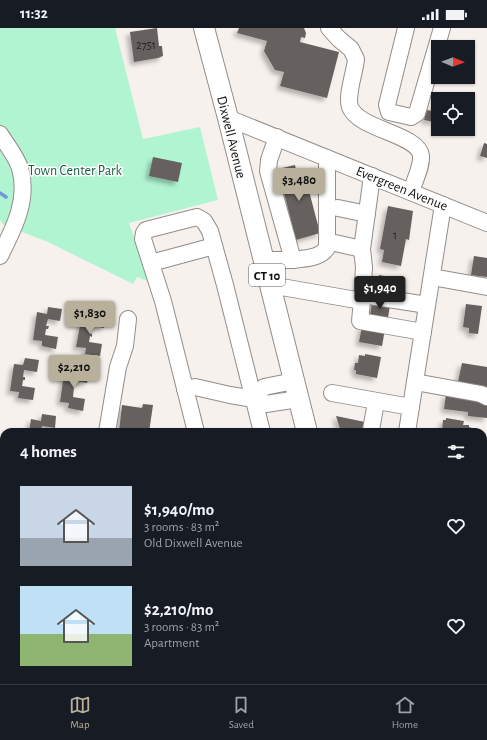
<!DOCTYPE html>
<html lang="en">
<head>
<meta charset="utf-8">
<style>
	body { margin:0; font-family:"Alegreya Sans",sans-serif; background:#242831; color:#f1f3f6; height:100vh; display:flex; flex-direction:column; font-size:15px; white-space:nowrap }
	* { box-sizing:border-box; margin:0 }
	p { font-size:13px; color:#9ea1a6 }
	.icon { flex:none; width:22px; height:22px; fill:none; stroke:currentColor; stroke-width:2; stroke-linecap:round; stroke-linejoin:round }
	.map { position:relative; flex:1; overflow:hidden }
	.side { position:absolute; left:0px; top:400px; width:487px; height:256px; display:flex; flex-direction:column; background:#171b24; border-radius:12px 12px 0 0; box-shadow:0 1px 3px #0004 }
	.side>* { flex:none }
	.needle { width:26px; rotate:91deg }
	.tools { position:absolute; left:431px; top:12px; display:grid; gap:8px }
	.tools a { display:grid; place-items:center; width:44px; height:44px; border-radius:0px; background:#171b24; box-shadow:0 1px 3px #0004; font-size:20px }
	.price { position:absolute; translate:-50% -34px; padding:0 9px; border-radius:4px; background:#b9b09c; color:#111; font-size:13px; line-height:26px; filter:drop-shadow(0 1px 2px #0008) }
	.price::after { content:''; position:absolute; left:50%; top:24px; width:12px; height:9px; margin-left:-6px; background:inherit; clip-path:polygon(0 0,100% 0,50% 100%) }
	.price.selected { background:#222; color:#fff }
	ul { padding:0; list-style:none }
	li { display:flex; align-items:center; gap:12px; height:100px; padding:0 20px }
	li span { display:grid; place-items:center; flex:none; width:112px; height:80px; border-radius:0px; color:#555 }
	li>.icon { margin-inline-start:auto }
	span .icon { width:48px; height:48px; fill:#fffc; stroke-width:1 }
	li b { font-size:17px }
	h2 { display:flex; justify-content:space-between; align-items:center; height:48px; padding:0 20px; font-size:17px }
	.status { display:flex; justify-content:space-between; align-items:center; height:28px; padding:0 20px; background:#171b24; direction:ltr }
	.status svg { height:11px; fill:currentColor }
	.dock { display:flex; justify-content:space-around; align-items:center; height:56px; border-top:1px solid #363941; background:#171b24; font-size:11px; color:#9ea1a6 }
	.dock a { display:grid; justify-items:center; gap:2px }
	.dock .selected { color:#b9b09c }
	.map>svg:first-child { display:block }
	.green { fill:#b1f4d2 }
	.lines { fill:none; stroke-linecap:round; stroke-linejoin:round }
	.stream { stroke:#6e98d8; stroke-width:3.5 }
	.building { fill:#66615e; filter:url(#shadow) }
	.minor-casing { stroke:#938d8a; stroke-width:18 }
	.major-casing { stroke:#938d8a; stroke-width:22 }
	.minor { stroke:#fff; stroke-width:16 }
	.major { stroke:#fff; stroke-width:20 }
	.labels { text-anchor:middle; stroke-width:3; stroke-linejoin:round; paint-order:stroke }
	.number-label { font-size:12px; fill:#262422 }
	.shield { fill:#fff; stroke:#585756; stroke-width:1 }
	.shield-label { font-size:13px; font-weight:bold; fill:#110f0e }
	.street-label { font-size:14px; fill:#110f0e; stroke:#fff }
	.park-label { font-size:14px; fill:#195d41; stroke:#fff }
</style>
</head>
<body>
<div class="status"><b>11:32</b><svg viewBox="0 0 49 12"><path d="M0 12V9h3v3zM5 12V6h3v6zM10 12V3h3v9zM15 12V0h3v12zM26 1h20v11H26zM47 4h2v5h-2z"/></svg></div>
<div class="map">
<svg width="487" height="656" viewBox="0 0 487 656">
	<defs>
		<filter id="shadow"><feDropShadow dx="-3.5" dy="3.5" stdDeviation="2" flood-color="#0004"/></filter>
	</defs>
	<rect width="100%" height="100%" fill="#f7f1ed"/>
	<path class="green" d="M0 0H115L143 111 200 99 218 172 129 195 150 254 137 249 133 256 48 214 4 197 0 192Z"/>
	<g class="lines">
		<path class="stream" d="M0 165 6 169"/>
	</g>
	<g class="building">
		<path d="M157 0 159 18H162L163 28 158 30 134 34 130 4Z"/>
		<path d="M239 0H304L306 5 305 10 301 9 300 14 339 24 327 70 280 58 284 44 275 42 264 23 267 13 237 5Z"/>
		<path d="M434 77 438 78 434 94 424 92 427 82 432 83Z"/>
		<path d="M484 115 487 116V130L480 128Z"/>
		<path d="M153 129 182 135 178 154 149 148Z"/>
		<path d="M295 137 296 142 303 140 320 205 296 212 278 141Z"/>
		<path d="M388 178 413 183 409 212 406 211 401 238 382 234 384 222 380 221Z"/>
		<path d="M474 228 487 230V249L471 247Z"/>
		<path d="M379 247 394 250 391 264 376 261Z"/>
		<path d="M372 274 390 277 388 290 370 288Z"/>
		<path d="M466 276 482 278 478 306 469 305V300L463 299Z"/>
		<path d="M48 279 62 281 60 293 48 291 46 298H49L48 301H46L45 307 58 309 56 321 42 318V313L33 312 37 284 47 286Z"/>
		<path d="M91 286 106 288 104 300 91 298 90 305 92 306V309L90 308 89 314 102 316 100 328 85 326 86 320 76 319 81 292 90 293Z"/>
		<path d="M362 298 385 301 382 318 359 314Z"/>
		<path d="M365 326 381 329 377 350 356 346V342H354L355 335H358L359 327 365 328Z"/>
		<path d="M25 330 39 332 37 344 24 342 23 349H25V352H23L22 358 35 360 33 372 18 370 19 364 10 363 14 336 23 337Z"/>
		<path d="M462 335 487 339V359L458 354Z"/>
		<path d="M75 341 89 343 87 355 74 353V359L73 369 85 371 83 383 68 380 69 375 60 374 64 346 74 348Z"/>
		<path d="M446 366 487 374V390L468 388V384L444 381Z"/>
		<path d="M143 376 153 377 149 404H119L122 377 142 380Z"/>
		<path d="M42 386 56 388 55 400 42 398 41 404H29L31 391 41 393Z"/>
		<path d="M336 388 365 394 376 404H341Z"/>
		<path d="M446 390 464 393 463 397H469V399L472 400 471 404H442L443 392H446Z"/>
		<path d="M483 430H487L486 454H483Z"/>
		<rect x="483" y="491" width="4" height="8"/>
		<path d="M42 652H148L160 656H54Z"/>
		<path d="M303 652H326V656H313Z"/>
	</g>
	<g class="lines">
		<defs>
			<g id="minor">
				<path d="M329 0 339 11 351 21 356 31C355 44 346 67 350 79 359 102 419 106 421 128 422 139 414 153 411 164"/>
				<path d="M406 0 387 77 389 84 411 89 417 85 442 0"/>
				<path d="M228 90 487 195"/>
				<path d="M0 106C6 116 16 128 20 140 29 172 14 200 0 228"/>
				<path d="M277 109 269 132 268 143 293 232C305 230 319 231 327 220V130"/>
				<path d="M338 180 367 186"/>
				<path d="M335 215 362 221"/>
				<path d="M263 232H293"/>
				<path d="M151 235 214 218"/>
				<path d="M432 249 487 259"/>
				<path d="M270 257 362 273 364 239 362 221 372 148"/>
				<path d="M363 267 427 277"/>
				<path d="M362 273 360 293 423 304"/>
				<path d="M415 354 481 366 487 369"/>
				<path d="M185 361 195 359 230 367 254 371 266 376 298 371"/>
				<path d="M332 365 411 379"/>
				<path d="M254 371 264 359 294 353"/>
				<path d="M371 402 376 374"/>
				<path d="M107 404 118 339 125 318 128 291"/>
				<path d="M196 404 163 273 143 211 144 205 146 202 197 189 204 193 210 203 225 257 262 404"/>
				<path d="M407 404 443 177"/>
				<path d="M0 432 4 433"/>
				<path d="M0 574 4 575"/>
				<path d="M483 586H487"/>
				<path d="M0 625 4 603"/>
				<path d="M0 626V654"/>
				<path d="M483 639 487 640"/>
				<path d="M211 652 213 656"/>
				<path d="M370 656 371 652"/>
			</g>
			<g id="major">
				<path d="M204 0 228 90 307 404"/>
				<path d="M354 652V656"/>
			</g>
		</defs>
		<use href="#minor" class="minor-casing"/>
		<use href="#major" class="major-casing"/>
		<use href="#minor" class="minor"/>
		<use href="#major" class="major"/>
	</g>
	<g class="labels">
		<g class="number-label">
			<text x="146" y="21">2751</text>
			<text x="395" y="211">1</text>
		</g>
		<rect class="shield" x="249" y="236" width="36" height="22" rx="3"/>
		<g class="shield-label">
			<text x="267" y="252">CT 10</text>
		</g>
		<g class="street-label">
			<text transform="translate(232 109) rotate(76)" y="5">Dixwell Avenue</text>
			<text transform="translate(402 160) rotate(22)" y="5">Evergreen Avenue</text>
		</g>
		<g class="park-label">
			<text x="75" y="147">Town Center Park</text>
		</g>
	</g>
</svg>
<div class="tools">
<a><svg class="needle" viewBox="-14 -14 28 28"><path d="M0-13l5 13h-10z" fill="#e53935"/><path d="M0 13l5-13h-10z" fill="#9ea1a6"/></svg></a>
<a><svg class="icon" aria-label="locate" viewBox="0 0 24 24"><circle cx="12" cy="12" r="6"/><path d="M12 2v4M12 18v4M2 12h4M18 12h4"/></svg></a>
</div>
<b class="price" style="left:299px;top:174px">$3,480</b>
<b class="price selected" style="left:380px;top:282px">$1,940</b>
<b class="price" style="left:90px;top:307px">$1,830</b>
<b class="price" style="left:74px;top:361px">$2,210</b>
<section class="side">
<h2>4 homes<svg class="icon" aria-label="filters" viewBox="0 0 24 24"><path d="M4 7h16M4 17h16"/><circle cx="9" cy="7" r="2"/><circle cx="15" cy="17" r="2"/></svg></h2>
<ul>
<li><span style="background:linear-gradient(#c9d6e8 65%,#9aa5b1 0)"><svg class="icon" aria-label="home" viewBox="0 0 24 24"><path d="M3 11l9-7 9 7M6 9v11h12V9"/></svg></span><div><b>$1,940/mo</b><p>3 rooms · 83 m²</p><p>Old Dixwell Avenue</p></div><svg class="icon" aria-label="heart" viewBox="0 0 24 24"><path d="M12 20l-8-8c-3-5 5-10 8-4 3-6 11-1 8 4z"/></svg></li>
<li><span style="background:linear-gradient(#bfe0f5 60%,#8fb573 0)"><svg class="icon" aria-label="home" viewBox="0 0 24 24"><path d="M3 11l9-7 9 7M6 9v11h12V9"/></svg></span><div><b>$2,210/mo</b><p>3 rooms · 83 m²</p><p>Apartment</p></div><svg class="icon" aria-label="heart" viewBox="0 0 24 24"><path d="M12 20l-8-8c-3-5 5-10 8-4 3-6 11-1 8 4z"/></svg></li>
</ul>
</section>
</div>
<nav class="dock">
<a class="selected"><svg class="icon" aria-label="map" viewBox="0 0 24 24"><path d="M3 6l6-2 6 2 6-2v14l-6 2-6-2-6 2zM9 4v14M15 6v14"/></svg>Map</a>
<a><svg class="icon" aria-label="saved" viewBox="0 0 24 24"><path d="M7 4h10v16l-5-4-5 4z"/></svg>Saved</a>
<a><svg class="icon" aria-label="home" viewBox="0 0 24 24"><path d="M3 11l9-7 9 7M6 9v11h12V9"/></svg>Home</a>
</nav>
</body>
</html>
